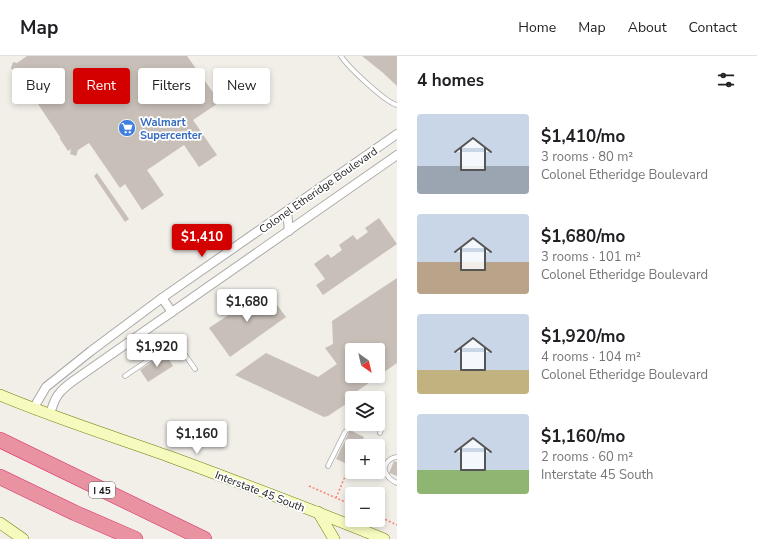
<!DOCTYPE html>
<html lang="en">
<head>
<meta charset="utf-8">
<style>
	body { margin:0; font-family:"Nunito Sans",sans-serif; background:#f2f2f2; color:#202124; height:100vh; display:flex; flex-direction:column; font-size:15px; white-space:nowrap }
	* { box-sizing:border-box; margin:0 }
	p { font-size:13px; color:#757577 }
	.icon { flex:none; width:22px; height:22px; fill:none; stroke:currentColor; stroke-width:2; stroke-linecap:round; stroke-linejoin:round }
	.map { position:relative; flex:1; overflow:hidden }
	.drawer { display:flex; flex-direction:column; background:#fff; width:360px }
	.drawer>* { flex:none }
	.guide { position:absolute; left:12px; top:12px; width:325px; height:36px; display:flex; gap:8px }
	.needle { width:26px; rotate:146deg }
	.controls { position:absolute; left:345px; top:287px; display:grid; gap:8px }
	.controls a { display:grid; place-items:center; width:40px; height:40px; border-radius:4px; background:#fff; box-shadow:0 2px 6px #0003; font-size:20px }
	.price { position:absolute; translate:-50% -34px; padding:0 9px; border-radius:4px; background:#fff; color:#222; font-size:13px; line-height:26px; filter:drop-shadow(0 1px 2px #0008) }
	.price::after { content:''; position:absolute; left:50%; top:24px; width:12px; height:9px; margin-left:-6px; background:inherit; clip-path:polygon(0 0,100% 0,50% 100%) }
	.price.active { background:#d40000; color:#fff }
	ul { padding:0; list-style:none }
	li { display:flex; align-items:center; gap:12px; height:100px; padding:0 20px }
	li span { display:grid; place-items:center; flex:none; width:112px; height:80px; border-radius:4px; color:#555 }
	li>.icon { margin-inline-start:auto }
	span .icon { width:48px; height:48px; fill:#fffc; stroke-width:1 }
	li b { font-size:17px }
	h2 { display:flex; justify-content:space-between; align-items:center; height:48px; padding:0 20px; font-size:17px }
	.pill { padding:0 14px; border-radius:4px; background:#fff; box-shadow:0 2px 6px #0003; font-size:14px; line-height:36px }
	.pill.active { background:#d40000; color:#fff }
	header { display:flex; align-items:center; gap:24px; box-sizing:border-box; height:56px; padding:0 20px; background:#fff; border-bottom:1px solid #e0e0e0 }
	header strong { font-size:19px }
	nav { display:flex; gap:22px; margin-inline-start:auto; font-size:14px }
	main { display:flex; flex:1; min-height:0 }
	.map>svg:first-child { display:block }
	.building { fill:#c7bfb8; fill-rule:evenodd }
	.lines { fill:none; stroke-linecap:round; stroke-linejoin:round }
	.service-casing { stroke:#a9a9a9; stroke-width:5.5 }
	.minor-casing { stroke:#a9a9a9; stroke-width:10 }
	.secondary-casing { stroke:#707d05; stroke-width:12 }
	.motorway-casing { stroke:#dc2a67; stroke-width:16 }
	.path { stroke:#fa8072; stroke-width:1.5; stroke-dasharray:2 2; stroke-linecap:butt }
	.service { stroke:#fff; stroke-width:4 }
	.minor { stroke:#fff; stroke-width:8 }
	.secondary { stroke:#f7fabf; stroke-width:11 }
	.motorway { stroke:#e892a2; stroke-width:15 }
	.labels { text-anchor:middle; stroke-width:3.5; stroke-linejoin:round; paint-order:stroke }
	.shield { fill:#fff; stroke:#646464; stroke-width:1 }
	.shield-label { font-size:10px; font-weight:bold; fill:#222 }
	.shop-label { font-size:11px; font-weight:bold; fill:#366cbe; stroke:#fff; text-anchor:start }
	.street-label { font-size:11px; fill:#222; stroke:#fff }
</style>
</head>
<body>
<header>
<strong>Map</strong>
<nav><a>Home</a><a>Map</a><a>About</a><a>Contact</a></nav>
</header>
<main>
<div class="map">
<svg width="397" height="483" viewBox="0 0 397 483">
	<rect width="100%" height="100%" fill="#f2efe9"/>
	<g class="building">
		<path d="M27 0H187L220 46 193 64 217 99 199 111 184 89 147 114 164 139 142 154 125 128 120 132 89 87 78 94 76 100 70 98 71 93 68 95 60 83V81L24 27H21L11 12 13 6 17 7Z"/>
		<path d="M362 0H397V30L382 16Z"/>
		<path d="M97 117 129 163 125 166 94 120Z"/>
		<path d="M379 162 397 188 323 239 316 229 325 223 314 208 328 198 331 202 342 194 339 189 353 179 357 184 368 176 365 172Z"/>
		<path d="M397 222V307L356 336 358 339 352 342V344L328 360 324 361 235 319 266 297 318 321 337 308 325 292 333 288 332 265ZM352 294H378V320H352Z"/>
		<path d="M266 234 286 261 230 301 209 272Z"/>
		<path d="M165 297 173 310 148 326 140 314Z"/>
		<path d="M350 374 364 381 359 390H352V399L347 408 336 403Z"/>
		<path d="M394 405 397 406V420L389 417Z"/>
	</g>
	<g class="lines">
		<defs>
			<g id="service">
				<path d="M341 0C348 11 385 46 397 49"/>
				<path d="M125 320 166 292 175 291 183 296 195 313"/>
				<path d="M378 364 382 371 380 377"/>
				<path d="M397 401C388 402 381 411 387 419 389 423 393 425 397 427"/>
				<path d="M328 410 345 376 354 368"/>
			</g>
			<g id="minor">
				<path d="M287 156 289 175"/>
				<path d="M162 242 172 256"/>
				<path d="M33 353 46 331 91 295 162 242 397 78"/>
				<path d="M50 358C55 341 58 336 73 325L397 99"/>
			</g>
			<g id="secondary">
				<path d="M0 339C55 362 112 380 168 400 241 427 313 454 384 483"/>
				<path d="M318 456 334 483"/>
				<path d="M0 467 23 483"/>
			</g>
			<g id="motorway">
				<path d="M0 384 204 483"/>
				<path d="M0 421 75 457 135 483"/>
			</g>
		</defs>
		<use href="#service" class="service-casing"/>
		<use href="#minor" class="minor-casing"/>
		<use href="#secondary" class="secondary-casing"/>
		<use href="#motorway" class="motorway-casing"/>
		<g class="path">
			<path d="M309 430 352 449"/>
			<path d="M336 442 346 418"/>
			<path d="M378 460 397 469"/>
		</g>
		<use href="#service" class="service"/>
		<use href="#minor" class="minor"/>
		<use href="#secondary" class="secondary"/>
		<use href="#motorway" class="motorway"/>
	</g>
	<defs>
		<symbol id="supermarket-disc" viewBox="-11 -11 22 22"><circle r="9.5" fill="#3f7fe0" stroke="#fff"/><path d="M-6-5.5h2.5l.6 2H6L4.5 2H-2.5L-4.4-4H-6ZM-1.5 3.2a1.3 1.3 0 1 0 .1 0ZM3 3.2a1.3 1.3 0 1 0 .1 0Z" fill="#fff"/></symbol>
	</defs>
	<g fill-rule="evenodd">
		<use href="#supermarket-disc" x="117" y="62" width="20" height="20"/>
	</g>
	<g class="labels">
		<rect class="shield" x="89" y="426" width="26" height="16" rx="3"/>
		<g class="shield-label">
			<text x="102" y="438">I 45</text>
		</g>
		<g class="shop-label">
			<text x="140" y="70">Walmart<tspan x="140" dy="13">Supercenter</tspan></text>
		</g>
		<g class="street-label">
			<text transform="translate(318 134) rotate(-35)" y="4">Colonel Etheridge Boulevard</text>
			<text transform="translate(260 435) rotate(21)" y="4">Interstate 45 South</text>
		</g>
	</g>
</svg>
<div class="controls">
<a><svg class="needle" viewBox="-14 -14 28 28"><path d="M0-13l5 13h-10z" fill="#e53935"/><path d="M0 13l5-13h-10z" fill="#757577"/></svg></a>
<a><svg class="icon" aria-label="layers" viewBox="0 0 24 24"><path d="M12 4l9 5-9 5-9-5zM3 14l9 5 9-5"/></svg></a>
<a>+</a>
<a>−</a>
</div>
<b class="price active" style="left:202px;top:202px">$1,410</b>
<b class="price" style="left:247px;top:267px">$1,680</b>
<b class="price" style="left:157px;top:312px">$1,920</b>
<b class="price" style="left:197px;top:399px">$1,160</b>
<div class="guide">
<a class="pill">Buy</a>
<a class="pill active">Rent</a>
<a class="pill">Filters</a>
<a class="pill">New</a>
</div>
</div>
<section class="drawer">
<h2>4 homes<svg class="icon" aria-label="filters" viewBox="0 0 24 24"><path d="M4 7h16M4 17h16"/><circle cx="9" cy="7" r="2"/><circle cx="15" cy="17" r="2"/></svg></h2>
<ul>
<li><span style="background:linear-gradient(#c9d6e8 65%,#9aa5b1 0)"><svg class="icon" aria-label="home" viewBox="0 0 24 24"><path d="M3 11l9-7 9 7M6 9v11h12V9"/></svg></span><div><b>$1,410/mo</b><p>3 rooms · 80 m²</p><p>Colonel Etheridge Boulevard</p></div></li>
<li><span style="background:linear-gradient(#c9d6e8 60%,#b9a48a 0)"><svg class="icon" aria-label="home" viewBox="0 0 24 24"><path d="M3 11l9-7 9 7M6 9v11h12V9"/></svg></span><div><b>$1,680/mo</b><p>3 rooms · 101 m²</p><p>Colonel Etheridge Boulevard</p></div></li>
<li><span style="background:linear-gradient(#c9d6e8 70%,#c2b280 0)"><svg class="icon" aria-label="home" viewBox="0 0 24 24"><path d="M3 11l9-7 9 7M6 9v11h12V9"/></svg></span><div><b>$1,920/mo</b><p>4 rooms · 104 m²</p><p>Colonel Etheridge Boulevard</p></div></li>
<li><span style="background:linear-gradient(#c9d6e8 70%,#8fb573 0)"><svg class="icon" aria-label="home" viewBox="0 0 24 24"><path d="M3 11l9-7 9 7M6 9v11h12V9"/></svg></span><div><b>$1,160/mo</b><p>2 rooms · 60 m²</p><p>Interstate 45 South</p></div></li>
</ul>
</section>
</main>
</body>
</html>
